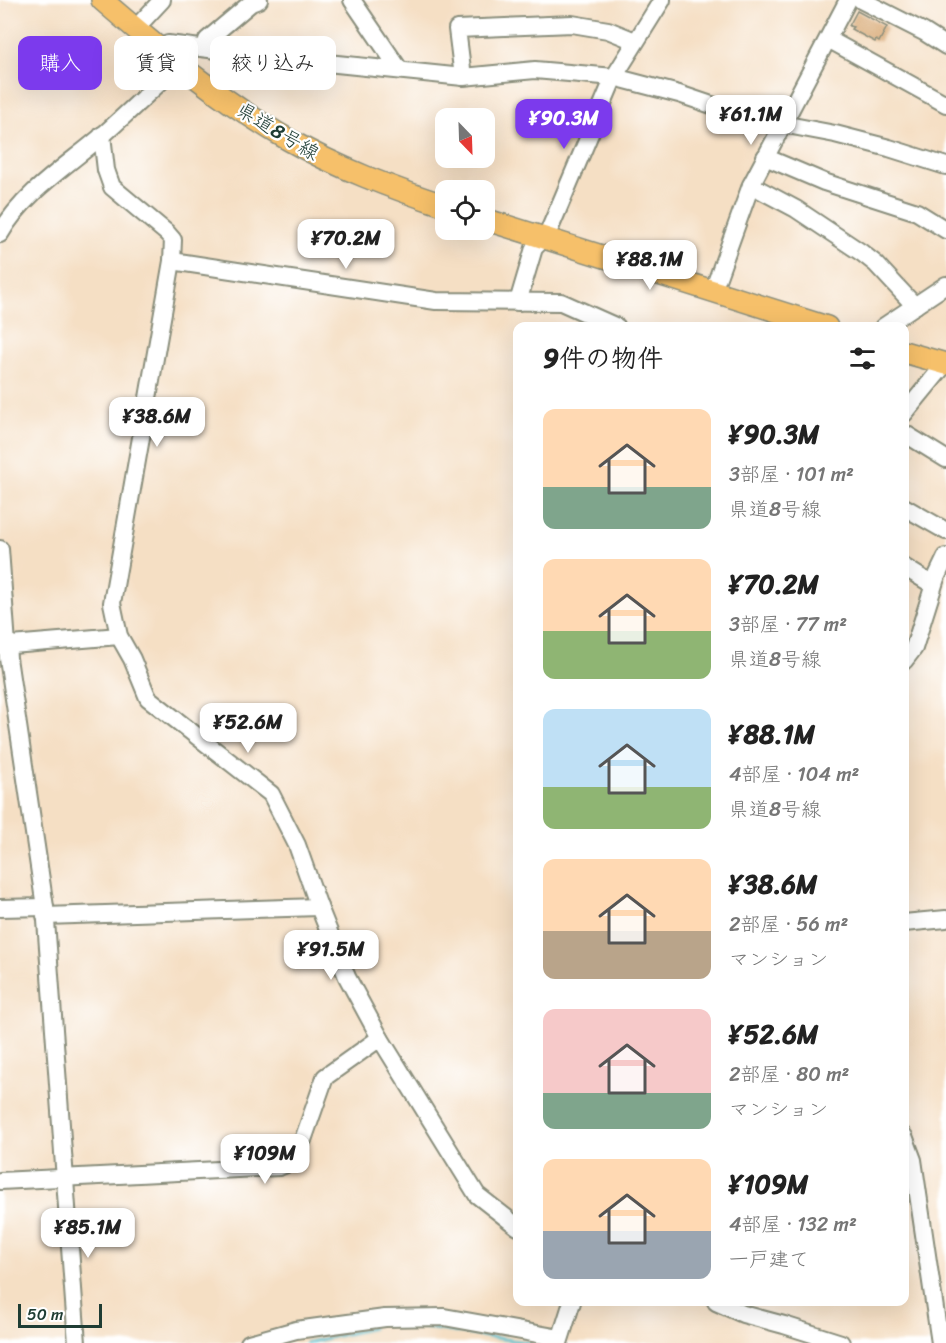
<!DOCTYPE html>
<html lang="ja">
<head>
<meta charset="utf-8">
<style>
	body { margin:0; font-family:Sriracha,"Klee One",sans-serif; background:#f6f6f6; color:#222; height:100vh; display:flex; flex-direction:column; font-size:22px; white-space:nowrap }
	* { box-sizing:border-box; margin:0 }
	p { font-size:20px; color:#767676 }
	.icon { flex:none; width:33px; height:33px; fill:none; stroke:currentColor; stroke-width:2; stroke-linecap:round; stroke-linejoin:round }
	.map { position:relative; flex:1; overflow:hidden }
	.details { position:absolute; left:513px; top:322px; width:396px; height:984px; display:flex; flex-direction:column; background:#fff; border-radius:12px; box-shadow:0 6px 24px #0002 }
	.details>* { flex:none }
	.banner { position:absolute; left:18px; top:36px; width:405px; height:54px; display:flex; gap:12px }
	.needle { width:39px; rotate:157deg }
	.buttons { position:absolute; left:435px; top:108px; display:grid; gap:12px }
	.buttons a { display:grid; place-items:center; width:60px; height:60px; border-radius:12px; background:#fff; box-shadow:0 6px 24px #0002; font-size:30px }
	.scale { position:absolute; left:18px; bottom:15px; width:84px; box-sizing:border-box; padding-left:6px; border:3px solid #1f3d34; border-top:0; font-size:16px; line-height:21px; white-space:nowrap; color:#1f3d34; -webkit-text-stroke:4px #fff; paint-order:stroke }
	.price { position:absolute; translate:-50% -51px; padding:0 14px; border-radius:12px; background:#fff; color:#222; font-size:20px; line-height:39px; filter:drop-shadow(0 2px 3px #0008) }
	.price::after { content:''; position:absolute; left:50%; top:36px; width:18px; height:14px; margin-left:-9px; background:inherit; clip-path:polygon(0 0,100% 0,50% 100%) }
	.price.on { background:#7c3aed; color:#fff }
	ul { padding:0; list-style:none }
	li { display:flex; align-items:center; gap:18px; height:150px; padding:0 30px }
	li span { display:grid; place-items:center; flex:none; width:168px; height:120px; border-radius:12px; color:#555 }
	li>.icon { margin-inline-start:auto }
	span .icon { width:72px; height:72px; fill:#fffc; stroke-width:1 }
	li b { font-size:26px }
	h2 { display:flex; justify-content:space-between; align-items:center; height:72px; padding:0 30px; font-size:26px }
	.chip { padding:0 21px; border-radius:12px; background:#fff; box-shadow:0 6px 24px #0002; font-size:21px; line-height:54px }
	.chip.on { background:#7c3aed; color:#fff }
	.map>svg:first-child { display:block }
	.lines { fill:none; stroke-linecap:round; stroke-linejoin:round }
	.stream { stroke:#55c0d0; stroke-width:3 }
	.building { fill:#dcb181 }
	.minor-casing { stroke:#8a8e7c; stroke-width:20 }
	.major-casing { stroke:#8a8e7c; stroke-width:24 }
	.minor { stroke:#fff; stroke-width:16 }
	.major { stroke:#f6c06b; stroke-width:21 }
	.labels { text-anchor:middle; stroke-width:4.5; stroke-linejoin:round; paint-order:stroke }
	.street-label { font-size:20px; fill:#1f3d34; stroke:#fff }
</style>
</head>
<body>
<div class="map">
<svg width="946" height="1343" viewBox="0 0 946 1343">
	<rect width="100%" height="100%" fill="#fff"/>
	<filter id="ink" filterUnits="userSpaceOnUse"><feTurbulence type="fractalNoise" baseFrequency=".0167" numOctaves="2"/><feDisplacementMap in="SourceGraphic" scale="12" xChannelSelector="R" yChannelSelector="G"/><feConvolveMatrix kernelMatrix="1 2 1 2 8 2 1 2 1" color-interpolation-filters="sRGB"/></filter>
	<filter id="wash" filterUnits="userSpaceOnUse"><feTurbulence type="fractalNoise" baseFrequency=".008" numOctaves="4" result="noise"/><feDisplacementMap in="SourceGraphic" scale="24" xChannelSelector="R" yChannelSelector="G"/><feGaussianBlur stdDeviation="1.35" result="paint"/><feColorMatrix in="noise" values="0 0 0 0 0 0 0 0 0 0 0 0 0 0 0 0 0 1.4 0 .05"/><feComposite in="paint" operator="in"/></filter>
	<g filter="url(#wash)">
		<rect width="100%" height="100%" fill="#f5dfc4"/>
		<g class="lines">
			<g class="stream">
				<path d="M414 1326 531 1343"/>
				<path d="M306 1343 372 1328"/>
			</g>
		</g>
		<g id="blocks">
			<path class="building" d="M857 11 887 27 879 42 876 40 875 42 851 29 853 27 849 26Z"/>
		</g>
	</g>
	<g filter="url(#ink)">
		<use href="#blocks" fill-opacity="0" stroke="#8a8e7c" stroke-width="1.5"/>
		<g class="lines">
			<defs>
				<g id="minor">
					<path d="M352 0 399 69"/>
					<path d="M861 0 924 32 946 46"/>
					<path d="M135 29 162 0"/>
					<path d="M828 39 946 104"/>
					<path d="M206 47 207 40 251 3 259 0"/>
					<path d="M160 49 168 44 298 60 463 77 535 70 614 77 679 94 750 118 835 134 889 148 946 166"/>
					<path d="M463 77 457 29 572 24 608 30 635 41"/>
					<path d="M102 135 106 170 112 187 167 233 173 240 172 261 112 603 119 636 132 659 148 698 271 794 297 845 319 907 347 977 380 1038 477 1195 518 1227"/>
					<path d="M765 157 824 182 917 212 946 230"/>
					<path d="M751 185 796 209 862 253 876 264 915 306"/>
					<path d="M0 234C24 192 67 166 103 135 129 112 153 88 179 65"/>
					<path d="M172 261 436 301 561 302 617 327"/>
					<path d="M713 291 751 185 848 0"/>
					<path d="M518 302 534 248 544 238 551 226 614 77 662 0"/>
					<path d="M883 327 946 285"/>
					<path d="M904 414 945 364"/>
					<path d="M904 433 946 459"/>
					<path d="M904 507 946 531"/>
					<path d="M0 549 8 658 45 907 77 1343"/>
					<path d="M904 567 933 585"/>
					<path d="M0 646 119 636"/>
					<path d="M904 661 914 648 936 578 946 557"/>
					<path d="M0 908 45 907"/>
					<path d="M45 916 319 907"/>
					<path d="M904 923 946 919"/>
					<path d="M904 1136 913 1160 940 1343"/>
					<path d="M0 1181 279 1167 296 1160 325 1077 380 1038"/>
					<path d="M716 1302 743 1314 784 1325 841 1343"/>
					<path d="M249 1343 296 1330 385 1318 444 1317 560 1338"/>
					<path d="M559 1343 572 1302"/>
				</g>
				<g id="major">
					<path d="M102 0C161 51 221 101 289 140 338 168 392 188 446 206"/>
					<path d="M484 219 827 327"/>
					<path d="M904 352 946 364"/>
				</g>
			</defs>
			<use href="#minor" class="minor-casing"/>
			<use href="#major" class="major-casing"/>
			<use href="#minor" class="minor"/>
			<use href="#major" class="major"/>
		</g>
	</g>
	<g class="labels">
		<g class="street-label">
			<text transform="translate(278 131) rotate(31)" y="7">県道8号線</text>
		</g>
	</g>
</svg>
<div class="buttons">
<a><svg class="needle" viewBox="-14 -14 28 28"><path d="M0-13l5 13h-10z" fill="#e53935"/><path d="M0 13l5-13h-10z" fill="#767676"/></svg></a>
<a><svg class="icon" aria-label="locate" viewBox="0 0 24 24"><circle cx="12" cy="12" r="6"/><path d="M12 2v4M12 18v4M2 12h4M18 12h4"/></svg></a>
</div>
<div class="scale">50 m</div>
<b class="price" style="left:751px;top:146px">¥61.1M</b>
<b class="price on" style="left:564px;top:150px">¥90.3M</b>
<b class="price" style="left:346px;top:270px">¥70.2M</b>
<b class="price" style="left:650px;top:291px">¥88.1M</b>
<b class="price" style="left:157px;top:448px">¥38.6M</b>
<b class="price" style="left:248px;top:754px">¥52.6M</b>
<b class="price" style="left:331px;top:981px">¥91.5M</b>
<b class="price" style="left:265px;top:1185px">¥109M</b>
<b class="price" style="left:88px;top:1259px">¥85.1M</b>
<div class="banner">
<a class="chip on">購入</a>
<a class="chip">賃貸</a>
<a class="chip">絞り込み</a>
</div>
<section class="details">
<h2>9件の物件<svg class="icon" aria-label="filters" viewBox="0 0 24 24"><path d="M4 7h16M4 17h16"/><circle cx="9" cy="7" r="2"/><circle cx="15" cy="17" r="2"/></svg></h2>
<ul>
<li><span style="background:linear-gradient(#ffd9b3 65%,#7fa58c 0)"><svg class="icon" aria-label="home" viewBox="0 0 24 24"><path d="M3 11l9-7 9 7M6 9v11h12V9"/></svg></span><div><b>¥90.3M</b><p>3部屋 · 101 m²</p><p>県道8号線</p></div></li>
<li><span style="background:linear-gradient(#ffd9b3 60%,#8fb573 0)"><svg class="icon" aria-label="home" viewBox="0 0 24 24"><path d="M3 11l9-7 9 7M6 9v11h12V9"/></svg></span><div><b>¥70.2M</b><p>3部屋 · 77 m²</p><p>県道8号線</p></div></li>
<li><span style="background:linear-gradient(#bfe0f5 65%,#8fb573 0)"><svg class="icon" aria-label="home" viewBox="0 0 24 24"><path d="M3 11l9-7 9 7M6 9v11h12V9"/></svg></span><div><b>¥88.1M</b><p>4部屋 · 104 m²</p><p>県道8号線</p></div></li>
<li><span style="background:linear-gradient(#ffd9b3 60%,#b9a48a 0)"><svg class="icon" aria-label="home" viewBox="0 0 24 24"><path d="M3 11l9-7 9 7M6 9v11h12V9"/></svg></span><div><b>¥38.6M</b><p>2部屋 · 56 m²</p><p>マンション</p></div></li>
<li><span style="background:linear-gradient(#f6c9c9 70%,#7fa58c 0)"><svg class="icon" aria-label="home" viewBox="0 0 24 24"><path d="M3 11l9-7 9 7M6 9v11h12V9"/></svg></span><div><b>¥52.6M</b><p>2部屋 · 80 m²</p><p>マンション</p></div></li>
<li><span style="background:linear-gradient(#ffd9b3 60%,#9aa5b1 0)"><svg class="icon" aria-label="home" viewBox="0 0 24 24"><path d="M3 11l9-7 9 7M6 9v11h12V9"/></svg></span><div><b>¥109M</b><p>4部屋 · 132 m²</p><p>一戸建て</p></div></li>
</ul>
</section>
</div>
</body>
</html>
